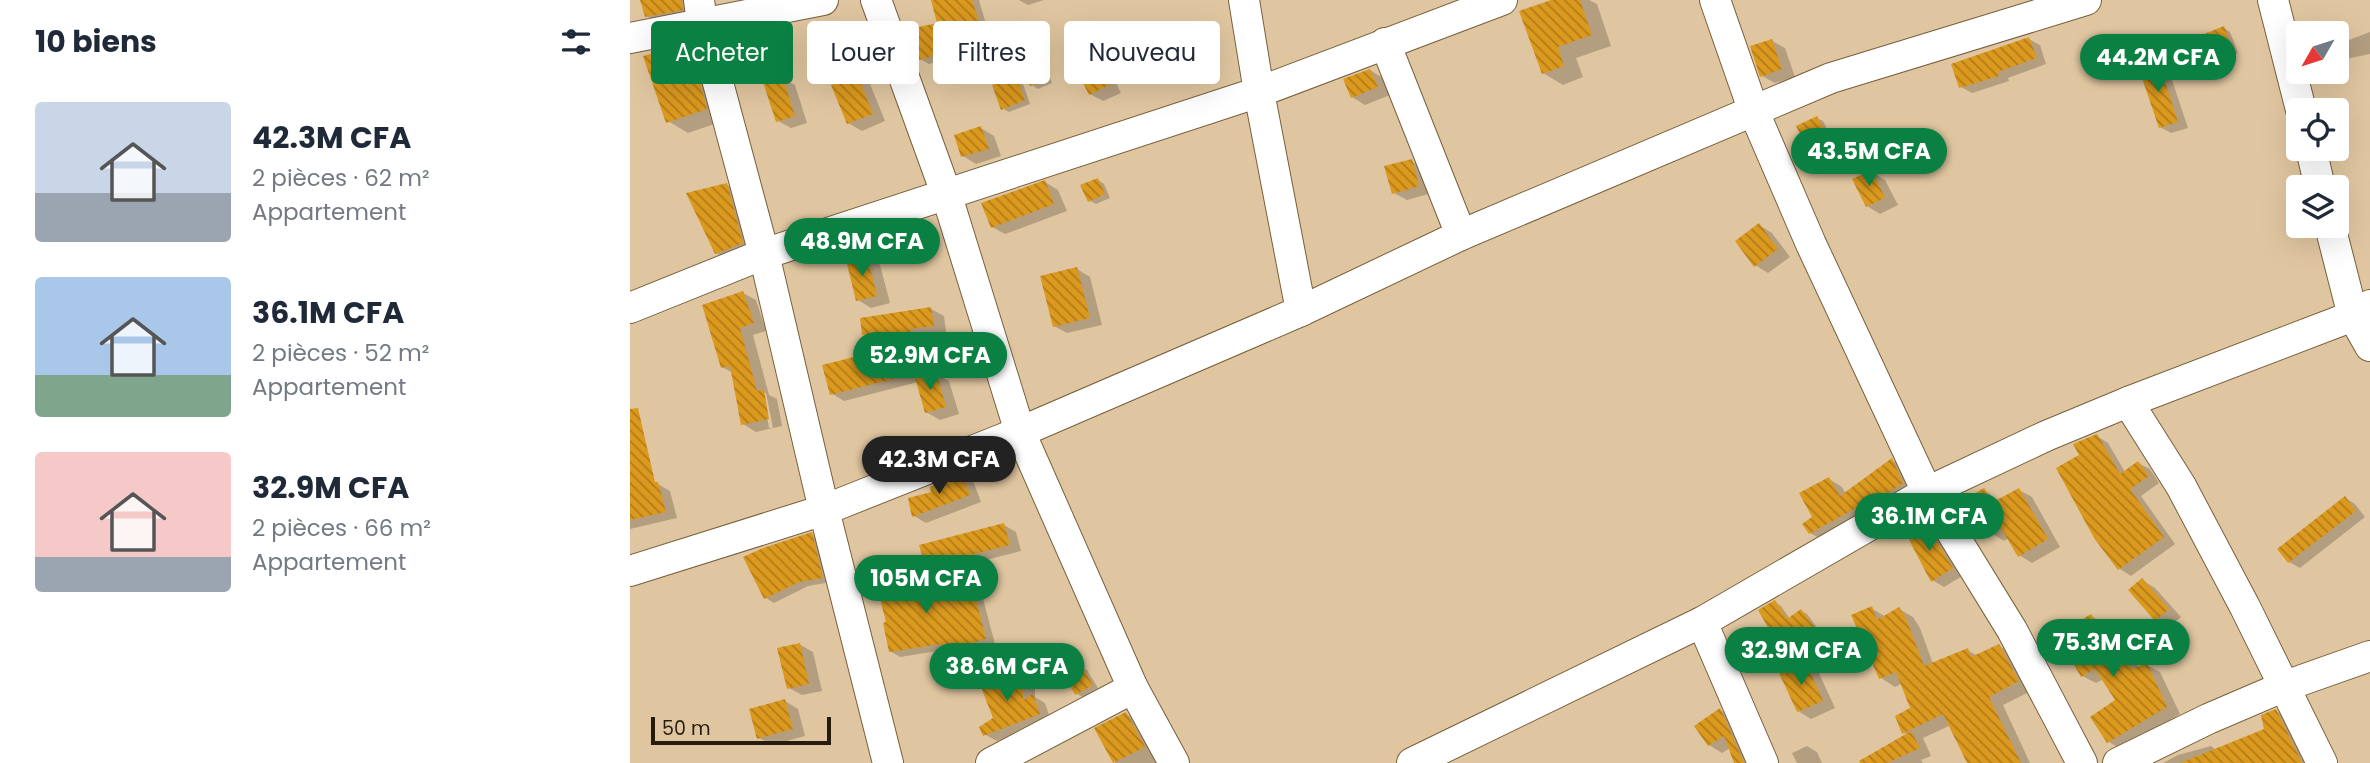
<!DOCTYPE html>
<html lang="fr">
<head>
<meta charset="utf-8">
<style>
	body { margin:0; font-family:Poppins,sans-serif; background:#f6f6f7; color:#1f2937; height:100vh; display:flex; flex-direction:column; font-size:26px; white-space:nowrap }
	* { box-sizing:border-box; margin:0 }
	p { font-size:23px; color:#747a83 }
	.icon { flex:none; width:38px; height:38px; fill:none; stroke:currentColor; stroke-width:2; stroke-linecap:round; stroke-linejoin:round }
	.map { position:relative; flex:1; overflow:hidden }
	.panel { display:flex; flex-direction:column; background:#fff; width:630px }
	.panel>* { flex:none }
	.hud { position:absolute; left:21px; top:21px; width:665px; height:63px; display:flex; gap:14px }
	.needle { width:46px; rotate:231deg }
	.tools { position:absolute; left:1656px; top:21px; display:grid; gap:14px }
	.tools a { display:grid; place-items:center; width:63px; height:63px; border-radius:7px; background:#fff; box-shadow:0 7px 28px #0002; font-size:35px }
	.scale { position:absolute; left:21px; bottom:18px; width:180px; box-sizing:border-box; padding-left:7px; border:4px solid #261c0e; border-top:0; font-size:19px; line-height:24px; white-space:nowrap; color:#261c0e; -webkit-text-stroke:5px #e0c6a0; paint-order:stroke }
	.price { position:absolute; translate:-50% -60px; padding:0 16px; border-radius:24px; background:#0b8043; color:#fff; font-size:23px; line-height:46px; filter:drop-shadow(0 2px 4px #0008) }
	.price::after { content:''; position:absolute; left:50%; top:42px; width:21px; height:16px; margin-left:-10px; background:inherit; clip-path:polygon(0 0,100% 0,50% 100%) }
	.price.active { background:#222; color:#fff }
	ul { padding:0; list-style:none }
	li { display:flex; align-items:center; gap:21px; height:175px; padding:0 35px }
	li span { display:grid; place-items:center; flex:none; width:196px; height:140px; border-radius:7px; color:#555 }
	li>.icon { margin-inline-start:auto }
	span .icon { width:84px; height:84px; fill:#fffc; stroke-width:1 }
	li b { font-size:30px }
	h2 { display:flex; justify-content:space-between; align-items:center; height:84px; padding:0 35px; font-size:30px }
	.tag { padding:0 24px; border-radius:7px; background:#fff; box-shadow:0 7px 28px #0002; font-size:24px; line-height:63px }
	.tag.active { background:#0b8043; color:#fff }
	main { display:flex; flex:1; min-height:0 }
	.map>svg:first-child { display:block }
	.shadow { fill:#0003; fill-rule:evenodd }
	.building { fill:url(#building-back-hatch) }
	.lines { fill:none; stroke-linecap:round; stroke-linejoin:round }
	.minor-casing { stroke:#77603d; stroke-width:32 }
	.minor { stroke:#fff; stroke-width:30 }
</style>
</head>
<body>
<main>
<section class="panel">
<h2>10 biens<svg class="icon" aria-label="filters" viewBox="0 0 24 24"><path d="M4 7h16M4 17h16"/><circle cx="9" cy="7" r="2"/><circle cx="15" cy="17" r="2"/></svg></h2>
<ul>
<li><span style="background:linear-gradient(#c9d6e8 65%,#9aa5b1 0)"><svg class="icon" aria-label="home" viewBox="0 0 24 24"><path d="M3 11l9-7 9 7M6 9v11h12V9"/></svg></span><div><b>42.3M CFA</b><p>2 pièces · 62 m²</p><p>Appartement</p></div></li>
<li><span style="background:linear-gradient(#a9c7e8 70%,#7fa58c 0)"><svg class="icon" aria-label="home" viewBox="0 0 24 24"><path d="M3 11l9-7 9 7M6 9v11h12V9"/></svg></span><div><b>36.1M CFA</b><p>2 pièces · 52 m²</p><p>Appartement</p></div></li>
<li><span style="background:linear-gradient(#f6c9c9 75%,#9aa5b1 0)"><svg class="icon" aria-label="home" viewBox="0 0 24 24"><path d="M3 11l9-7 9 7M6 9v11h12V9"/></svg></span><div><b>32.9M CFA</b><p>2 pièces · 66 m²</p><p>Appartement</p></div></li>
</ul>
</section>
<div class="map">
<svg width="1740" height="763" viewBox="0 0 1740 763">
	<defs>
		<pattern id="building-back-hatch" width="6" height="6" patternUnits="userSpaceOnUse" patternTransform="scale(1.75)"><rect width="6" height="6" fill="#db991e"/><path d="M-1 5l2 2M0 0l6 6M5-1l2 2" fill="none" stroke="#b17c19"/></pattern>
	</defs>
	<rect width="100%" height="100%" fill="#e0c6a0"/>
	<g class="shadow">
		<path d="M12 0H64L65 17 30 24 17 16Z"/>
		<path d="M303 0H349L361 41 339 49 340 52 299 64 290 59 309 24Z"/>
		<path d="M389 0H414L398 5Z"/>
		<path d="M927 0H959L967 4 981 46 946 58 953 77 933 85 913 73Z"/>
		<path d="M1594 28 1600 32 1608 53 1574 66 1568 62Z"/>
		<path d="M1740 32V54L1706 61V45Z"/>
		<path d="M1399 39 1410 45 1416 64 1378 78 1379 81 1342 93 1331 87Z"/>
		<path d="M1142 41 1155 48 1165 77 1145 83 1132 76Z"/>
		<path d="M59 46 79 57 96 120 58 133 38 121Z"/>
		<path d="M463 55 476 62 491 93 473 101 460 94Z"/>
		<path d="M408 57 414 61 422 83 408 89 402 85Z"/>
		<path d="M1527 62 1538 68 1558 128 1541 133 1530 127Z"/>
		<path d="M740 70 753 78 760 95 735 105 722 97Z"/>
		<path d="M227 76 240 84 255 121 232 131 218 123Z"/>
		<path d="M151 77 165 85 177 123 161 128 148 121Z"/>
		<path d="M386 78 392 81 400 104 379 112 372 108Z"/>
		<path d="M1187 118 1193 121 1201 137 1182 146 1176 143Z"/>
		<path d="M351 128 364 136 371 156 346 164 333 156Z"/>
		<path d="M781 161 795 168 802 193 777 200 764 193Z"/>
		<path d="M1242 172 1255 180 1268 205 1250 214 1237 206Z"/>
		<path d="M468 180 474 184 480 198 466 204 460 201Z"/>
		<path d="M415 182 428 190 437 211 375 234 362 227Z"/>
		<path d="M97 185 106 190 121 248 95 258 86 253Z"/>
		<path d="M1129 225 1142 233 1160 257 1138 273 1125 265Z"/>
		<path d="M237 257 250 265 260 303 241 308 228 300Z"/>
		<path d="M447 269 460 277 472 325 437 333 424 326Z"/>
		<path d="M113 293 126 300 136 331 123 335 139 395 147 399 152 426 126 432 113 424 103 373 92 367ZM133 393H136L143 428H139Z"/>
		<path d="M301 309 314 316 316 332 292 335 301 375 306 374 319 381 329 414 310 420 296 412 288 382 214 401 201 393 266 349 264 339 246 342 234 334Z"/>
		<path d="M346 352 352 356 358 374 347 377 341 374Z"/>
		<path d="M1467 436 1478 443 1495 472 1508 463 1520 469 1529 483 1511 496 1545 544 1501 576 1490 569 1452 455Z"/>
		<path d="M1262 460 1275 468 1286 491 1193 540 1180 533 1199 479 1212 487 1216 494Z"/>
		<path d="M331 476 344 483 351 502 296 523 284 516 303 493Z"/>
		<path d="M28 484 40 491 47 518 0 529V490Z"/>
		<path d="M1354 490 1369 501 1389 490 1402 497 1430 547 1402 563 1389 555 1379 538 1374 541 1361 533Z"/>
		<path d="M1715 498 1725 504 1735 517 1670 568 1659 562Z"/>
		<path d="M374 525 386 532 391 551 308 572 296 565Z"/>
		<path d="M1296 526 1309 533 1334 575 1314 587 1302 580Z"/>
		<path d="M181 534 190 539 201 582 178 586 144 603 136 598Z"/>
		<path d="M272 563 282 569 289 600 343 590 352 595 365 644 339 651 342 661 326 664 316 659 314 650 270 657 260 651 258 624 249 590 243 587Z"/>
		<path d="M1512 580 1525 588 1551 617 1539 627 1526 619Z"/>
		<path d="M1145 602 1151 606 1160 619 1172 611 1178 615 1190 632 1159 654 1153 651Z"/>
		<path d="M1241 608 1256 617 1269 609 1283 617 1290 628 1303 664 1337 650 1348 656 1369 646 1384 654 1403 690 1373 705 1400 763H1339L1321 725 1293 738 1301 756 1291 760 1293 763H1232L1278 735 1274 733 1283 709 1273 683 1265 687 1251 678Z"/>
		<path d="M1461 616 1474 624 1482 637 1496 645 1509 668 1517 665 1530 672 1550 714 1492 750 1479 742 1462 717 1488 700 1474 679 1466 683 1452 676Z"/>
		<path d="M169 644 183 652 192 691 172 695 159 688Z"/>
		<path d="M1174 663 1188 671 1205 708 1181 719 1168 711Z"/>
		<path d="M451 667 457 670 468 688 453 697 447 694Z"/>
		<path d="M393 678 405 685V697L415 703 421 721 367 741 354 734Z"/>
		<path d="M155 701 168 709 175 736 142 745 129 738Z"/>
		<path d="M1090 710 1103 718 1124 763H1106L1100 748 1092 753 1079 745Z"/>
		<path d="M1646 711 1655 717 1678 763H1533L1548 755 1581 746 1586 750 1636 730Z"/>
		<path d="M496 714 511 723 534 763H485L466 729Z"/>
		<path d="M1177 746 1187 752 1192 763H1167L1162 753Z"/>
	</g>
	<g class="building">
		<path d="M10 0H52L53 10 15 17Z"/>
		<path d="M301 0H342L354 37 331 44 332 48 289 60 280 29 307 23Z"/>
		<path d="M921 0H950L962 35 928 47 934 66 912 74 889 11Z"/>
		<path d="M1594 26 1603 50 1566 64 1557 41Z"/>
		<path d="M1399 37 1407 58 1368 72 1369 76 1329 88 1321 64Z"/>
		<path d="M1142 39 1152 69 1130 77 1120 46Z"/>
		<path d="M60 44 77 109 36 123 13 56Z"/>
		<path d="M463 53 479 85 459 95 443 63Z"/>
		<path d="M408 55 417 80 400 86 391 61Z"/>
		<path d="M1528 60 1548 122 1529 128 1513 81 1510 63Z"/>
		<path d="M740 69 748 87 721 98 713 79Z"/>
		<path d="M227 74 243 114 217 124 201 85Z"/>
		<path d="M152 75 165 116 146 122 133 82Z"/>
		<path d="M386 76 395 100 371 110 362 85Z"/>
		<path d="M1187 116 1196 133 1175 144 1166 126Z"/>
		<path d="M351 126 359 149 331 157 324 135Z"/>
		<path d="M782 159 789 186 762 194 754 166Z"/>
		<path d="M1242 170 1255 198 1236 207 1222 179Z"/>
		<path d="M468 178 475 194 458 202 450 185Z"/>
		<path d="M415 180 424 204 361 228 351 203Z"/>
		<path d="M97 183 113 243 85 254 56 193Z"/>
		<path d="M1129 223 1148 249 1124 267 1105 241Z"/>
		<path d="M237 255 247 296 226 301 216 260Z"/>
		<path d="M447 267 460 318 423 327 410 276Z"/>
		<path d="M113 291 124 323 110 328 127 391 134 390 139 419 111 425 100 366 91 368 72 305Z"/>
		<path d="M301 307 304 326 280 329 290 372 200 395 192 365 264 347 260 332 232 335 230 318Z"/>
		<path d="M346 350 353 371 340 375 334 354Z"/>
		<path d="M306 372 316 407 295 413 285 378Z"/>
		<path d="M8 408 25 482H28L36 512 0 520V409Z"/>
		<path d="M1467 434 1490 474 1508 461 1519 476 1500 489 1534 537 1488 570 1464 538 1426 468 1449 455 1443 444Z"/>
		<path d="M1262 458 1273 483 1246 501 1244 498 1179 534 1172 524 1182 517 1169 493 1199 477 1210 496Z"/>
		<path d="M331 474 340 495 282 517 278 498 301 492 300 487Z"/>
		<path d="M1354 488 1363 502 1389 488 1418 539 1388 557 1371 528 1359 535 1337 498Z"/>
		<path d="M1715 496 1726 511 1658 563 1647 549Z"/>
		<path d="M374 523 380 545 295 566 289 545Z"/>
		<path d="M1296 524 1323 568 1301 582 1276 534Z"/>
		<path d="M182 532 193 578 169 582 134 599 113 557 133 548Z"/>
		<path d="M272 561 281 600 343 588 356 639 331 646 333 656 314 660 311 644 259 652 253 623 256 622 247 587 242 588 238 568Z"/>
		<path d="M1512 578 1539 609 1525 621 1498 590Z"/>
		<path d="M1145 600 1157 619 1171 609 1185 628 1152 652 1128 610Z"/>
		<path d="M1242 606 1247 620 1269 607 1276 618 1294 666 1338 648 1341 657 1369 644 1389 681 1359 697 1391 763H1337L1313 714 1272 734 1265 716 1280 708 1266 672 1249 679 1221 615Z"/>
		<path d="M1461 614 1476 638 1483 635 1502 669 1517 663 1537 707 1477 743 1460 717 1485 700 1465 669 1451 677 1427 635Z"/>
		<path d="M170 643 179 684 157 689 147 648Z"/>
		<path d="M1175 661 1193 701 1167 712 1149 673Z"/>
		<path d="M451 665 463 685 445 695 434 675Z"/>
		<path d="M365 676 393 677V700L403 694 410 714 353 736 349 727 363 718 349 682Z"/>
		<path d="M155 699 163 729 127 739 119 709Z"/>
		<path d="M1090 708 1114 763H1104L1094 736 1078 746 1064 726Z"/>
		<path d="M1646 709 1672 763H1550L1634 729 1631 715Z"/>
		<path d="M496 712 515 747 483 763 464 728Z"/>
		<path d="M1281 731 1290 748 1257 763H1230L1229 761Z"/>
	</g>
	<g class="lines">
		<defs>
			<g id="minor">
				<path d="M69 0 72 23 134 254 194 510 258 763"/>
				<path d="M246 0 316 193 390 432 503 688 544 763"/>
				<path d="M614 0 629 92 671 311"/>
				<path d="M1085 0 1124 112 1181 244 1297 492 1382 630 1452 763"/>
				<path d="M1643 0 1671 110"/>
				<path d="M0 38 193 0"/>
				<path d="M755 43 831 235"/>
				<path d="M1681 149 1690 187"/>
				<path d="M1700 226 1723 316 1740 346"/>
				<path d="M0 308 134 254 629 92 872 0"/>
				<path d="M1498 402 1551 486 1615 607 1692 763"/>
				<path d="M0 571 194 510 390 432 671 311 831 235 1201 78 1456 0"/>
				<path d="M1072 622 1133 763"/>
				<path d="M361 763 503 688"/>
				<path d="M782 763 1072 622 1297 492 1416 436 1498 402 1723 316 1740 305"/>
				<path d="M1488 763 1578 719 1655 686 1740 656"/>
			</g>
		</defs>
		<use href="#minor" class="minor-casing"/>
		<use href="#minor" class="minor"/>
	</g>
</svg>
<div class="tools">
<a><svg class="needle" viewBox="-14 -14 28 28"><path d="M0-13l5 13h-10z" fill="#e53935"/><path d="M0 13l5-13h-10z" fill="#747a83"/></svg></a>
<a><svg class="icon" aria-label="locate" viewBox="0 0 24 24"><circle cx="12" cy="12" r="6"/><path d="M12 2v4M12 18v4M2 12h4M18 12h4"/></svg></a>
<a><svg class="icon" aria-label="layers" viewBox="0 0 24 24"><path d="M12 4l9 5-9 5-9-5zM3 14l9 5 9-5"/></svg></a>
</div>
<div class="scale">50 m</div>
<b class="price" style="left:1528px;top:94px">44.2M CFA</b>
<b class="price" style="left:1239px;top:188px">43.5M CFA</b>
<b class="price" style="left:232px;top:278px">48.9M CFA</b>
<b class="price" style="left:300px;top:392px">52.9M CFA</b>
<b class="price active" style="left:309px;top:496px">42.3M CFA</b>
<b class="price" style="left:1299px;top:553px">36.1M CFA</b>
<b class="price" style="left:296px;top:615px">105M CFA</b>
<b class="price" style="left:1483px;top:679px">75.3M CFA</b>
<b class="price" style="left:1171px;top:687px">32.9M CFA</b>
<b class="price" style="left:377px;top:703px">38.6M CFA</b>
<div class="hud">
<a class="tag active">Acheter</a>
<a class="tag">Louer</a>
<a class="tag">Filtres</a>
<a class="tag">Nouveau</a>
</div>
</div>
</main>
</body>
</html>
